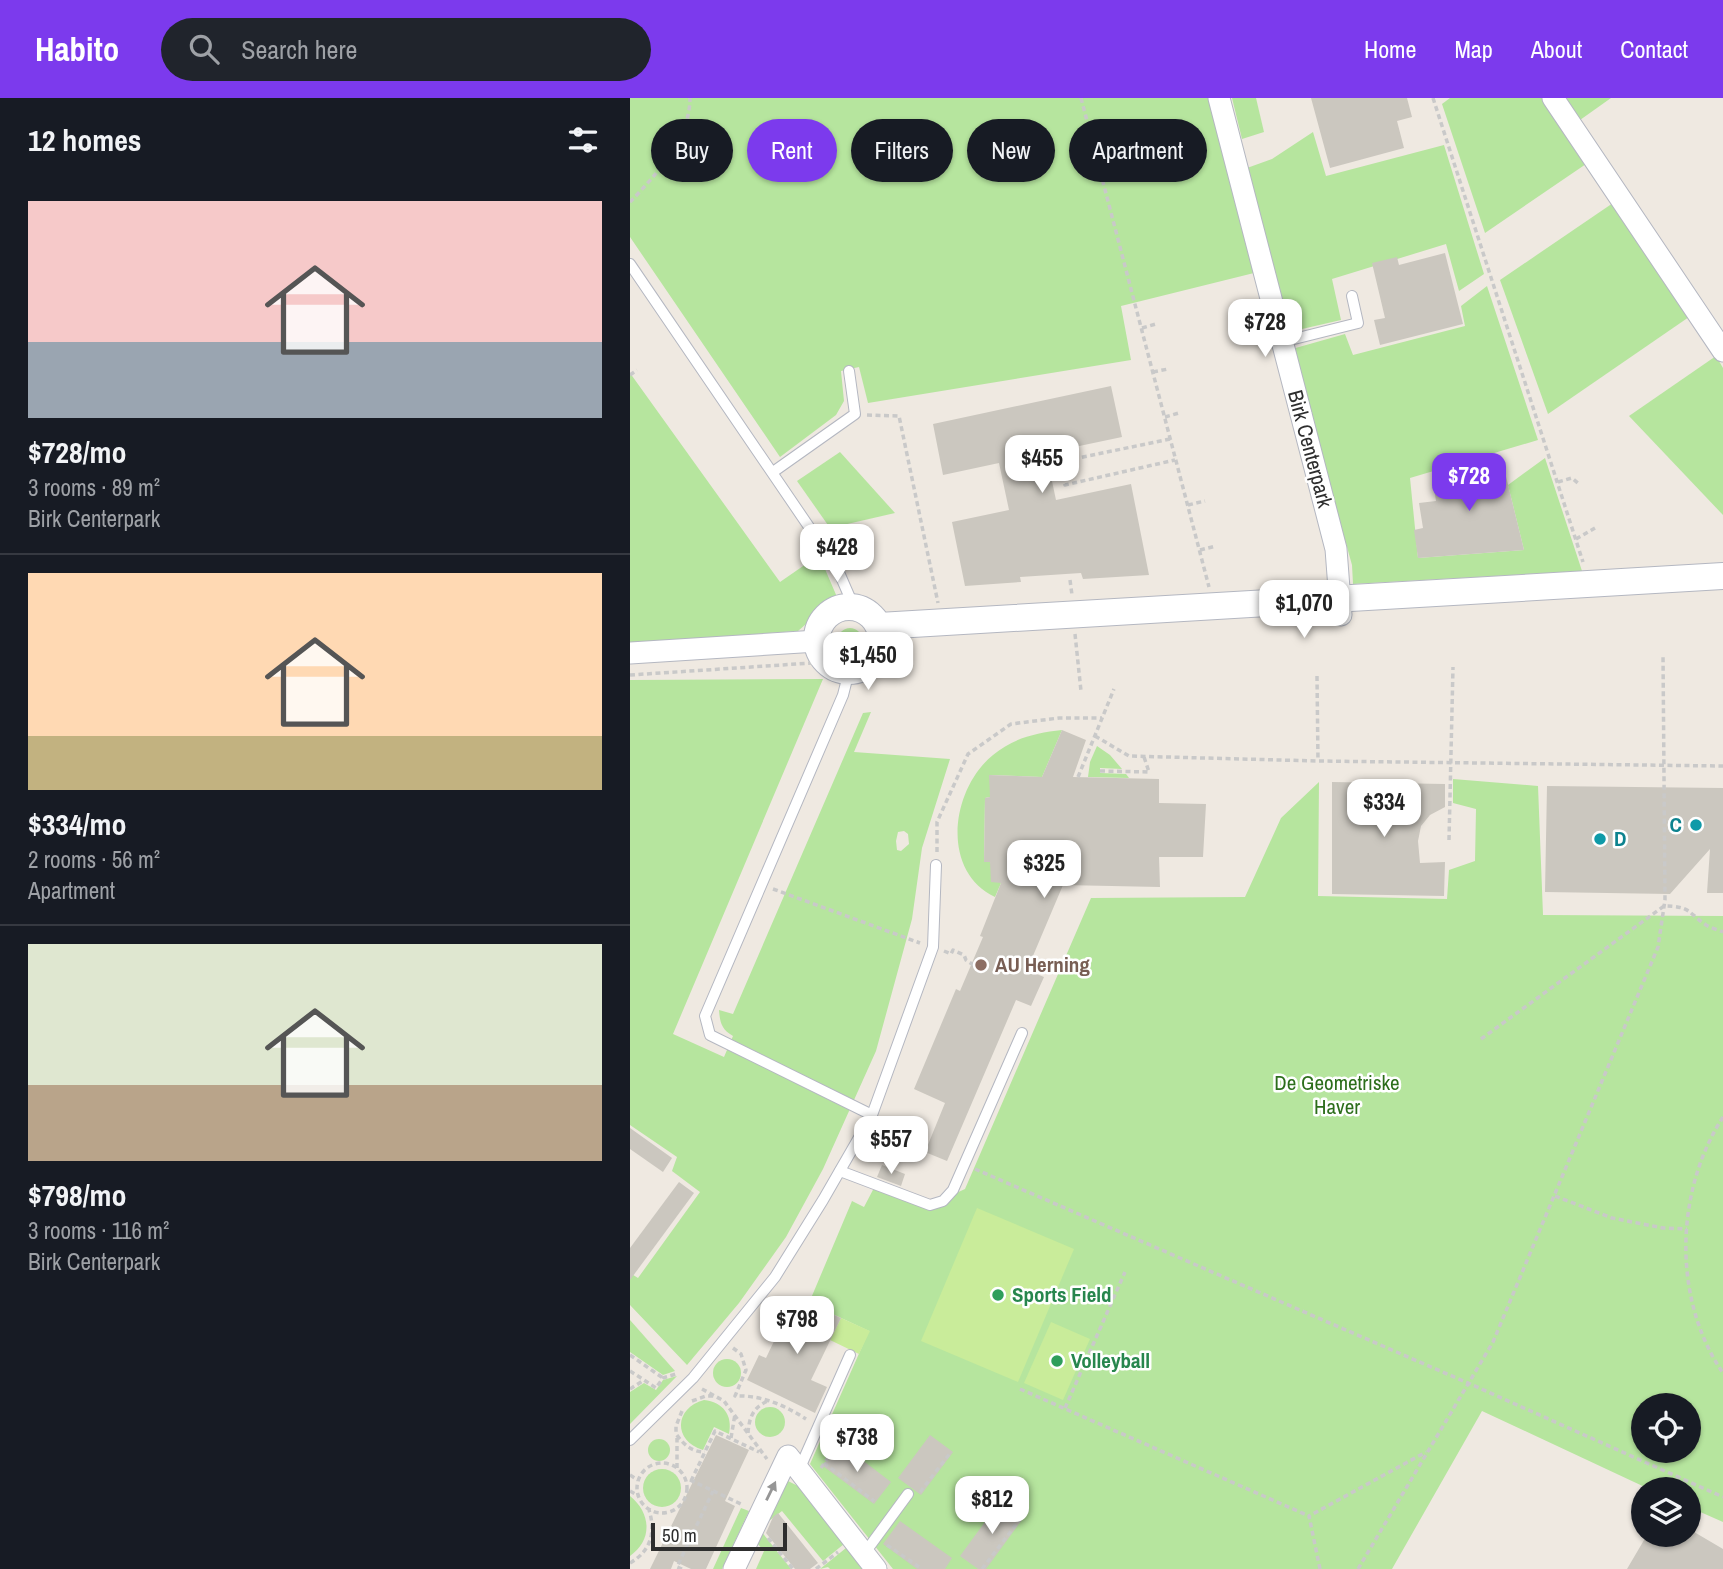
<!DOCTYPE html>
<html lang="en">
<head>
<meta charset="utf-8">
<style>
	body { margin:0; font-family:"Archivo Narrow",sans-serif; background:#20242c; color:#f1f3f6; height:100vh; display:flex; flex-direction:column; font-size:26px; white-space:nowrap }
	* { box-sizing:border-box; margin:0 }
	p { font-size:23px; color:#9ea1a6 }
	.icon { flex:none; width:38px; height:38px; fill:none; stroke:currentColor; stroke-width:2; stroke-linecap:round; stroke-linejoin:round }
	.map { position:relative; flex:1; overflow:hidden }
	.drawer { display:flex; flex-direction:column; background:#171b24; width:630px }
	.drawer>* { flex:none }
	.top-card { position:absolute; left:21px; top:21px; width:665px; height:63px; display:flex; gap:14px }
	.controls { position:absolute; left:1001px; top:1295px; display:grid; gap:14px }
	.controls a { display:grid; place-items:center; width:70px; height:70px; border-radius:50%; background:#171b24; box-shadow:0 2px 5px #0004; font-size:35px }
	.scale { position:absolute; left:21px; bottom:18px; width:136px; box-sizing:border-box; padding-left:7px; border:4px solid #2e2e2e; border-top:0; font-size:19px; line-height:24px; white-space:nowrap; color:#2e2e2e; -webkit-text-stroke:5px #fff; paint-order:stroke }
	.price { position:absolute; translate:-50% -60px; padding:0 16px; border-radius:14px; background:#fff; color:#222; font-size:23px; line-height:46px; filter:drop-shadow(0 2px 4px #0008) }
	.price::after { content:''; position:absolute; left:50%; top:42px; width:21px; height:16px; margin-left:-10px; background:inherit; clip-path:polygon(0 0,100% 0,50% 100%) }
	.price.on { background:#7c3aed; color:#fff }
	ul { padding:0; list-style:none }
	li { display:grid; align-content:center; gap:14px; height:371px; padding:0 28px }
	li+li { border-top:2px solid #363941 }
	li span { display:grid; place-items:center; height:217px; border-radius:0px; color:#555 }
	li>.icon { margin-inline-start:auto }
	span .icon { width:126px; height:126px; fill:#fffc; stroke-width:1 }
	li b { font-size:30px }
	h2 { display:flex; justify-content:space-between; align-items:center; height:84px; padding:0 28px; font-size:30px }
	.tag { padding:0 24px; border-radius:32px; background:#171b24; box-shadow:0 2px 5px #0004; font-size:24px; line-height:63px }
	.tag.on { background:#7c3aed; color:#fff }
	header { display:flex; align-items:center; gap:42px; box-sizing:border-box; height:98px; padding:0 35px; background:#7c3aed; color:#fff }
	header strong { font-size:33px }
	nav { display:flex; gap:38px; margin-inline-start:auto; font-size:24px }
	.search { width:490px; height:63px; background:#20242c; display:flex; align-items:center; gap:18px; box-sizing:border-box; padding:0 24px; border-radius:38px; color:#9ea1a6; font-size:26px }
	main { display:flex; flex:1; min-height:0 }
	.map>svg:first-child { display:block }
	.green { fill:#b6e59e; fill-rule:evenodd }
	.pitch { fill:#c9ec9a }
	.building { fill:#cbc7bf }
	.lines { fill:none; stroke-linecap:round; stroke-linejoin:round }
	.service-casing { stroke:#b4b7c1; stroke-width:12 }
	.minor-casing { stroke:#b4b7c1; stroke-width:23 }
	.tertiary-casing { stroke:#b4b7c1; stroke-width:28 }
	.path { stroke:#c9c9c9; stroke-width:3.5; stroke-dasharray:5 3.5; stroke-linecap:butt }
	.service { stroke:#fff; stroke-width:10 }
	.minor { stroke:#fff; stroke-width:21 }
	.tertiary { stroke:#fff; stroke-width:26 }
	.oneway { fill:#969696 }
	.culture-dot { fill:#0f9aa8; stroke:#fff; stroke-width:2.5 }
	.education-dot { fill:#8d6e63; stroke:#fff; stroke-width:2.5 }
	.leisure-dot { fill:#2e9e5b; stroke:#fff; stroke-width:2.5 }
	.labels { text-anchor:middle; stroke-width:5; stroke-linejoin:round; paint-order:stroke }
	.street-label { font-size:21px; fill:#2e2e2e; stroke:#fff }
	.culture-label { font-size:21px; font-weight:bold; fill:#0d838f; stroke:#fff; text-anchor:end }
	.education-label { font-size:21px; font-weight:bold; fill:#785e54; stroke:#fff; text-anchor:start }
	.park-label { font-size:21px; fill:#2c6e1b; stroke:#fff }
	.leisure-label { font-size:21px; font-weight:bold; fill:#27864d; stroke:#fff; text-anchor:start }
</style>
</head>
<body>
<header>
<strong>Habito</strong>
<div class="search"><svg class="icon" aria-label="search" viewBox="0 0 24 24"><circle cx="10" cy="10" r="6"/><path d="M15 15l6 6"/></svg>Search here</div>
<nav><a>Home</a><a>Map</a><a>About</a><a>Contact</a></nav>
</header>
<main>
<section class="drawer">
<h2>12 homes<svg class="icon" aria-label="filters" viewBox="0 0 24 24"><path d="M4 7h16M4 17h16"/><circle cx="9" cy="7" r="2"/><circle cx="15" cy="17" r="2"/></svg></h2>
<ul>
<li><span style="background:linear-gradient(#f6c9c9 65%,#9aa5b1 0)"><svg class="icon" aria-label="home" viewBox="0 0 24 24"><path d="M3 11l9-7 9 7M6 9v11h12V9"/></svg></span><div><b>$728/mo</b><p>3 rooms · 89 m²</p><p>Birk Centerpark</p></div></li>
<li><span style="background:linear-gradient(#ffd9b3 75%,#c2b280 0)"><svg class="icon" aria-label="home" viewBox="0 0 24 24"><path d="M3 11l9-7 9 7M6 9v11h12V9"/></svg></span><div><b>$334/mo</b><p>2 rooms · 56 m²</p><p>Apartment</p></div></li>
<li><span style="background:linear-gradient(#dfe7d0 65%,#b9a48a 0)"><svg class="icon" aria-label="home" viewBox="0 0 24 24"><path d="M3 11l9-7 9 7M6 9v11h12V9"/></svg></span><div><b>$798/mo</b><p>3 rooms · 116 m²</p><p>Birk Centerpark</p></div></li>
</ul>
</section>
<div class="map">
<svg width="1093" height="1471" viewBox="0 0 1093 1471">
	<rect width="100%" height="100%" fill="#efe9e1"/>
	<g class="green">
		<path d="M0 0H578L624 175 491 208 501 262 238 305 229 269 211 273 214 303 206 317 150 359 0 139Z"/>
		<path d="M602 0H626L634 34 612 41Z"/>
		<path d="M820 0H913L956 66 855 135 812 6Z"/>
		<path d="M935 0H981L950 22Z"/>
		<path d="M683 34 696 78 814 47 854 176 829 193 816 146 702 181 711 222 659 234 617 70 642 61Z"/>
		<path d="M983 105 1059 219 918 316 870 182Z"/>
		<path d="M857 188 908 342 780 380 788 460 894 452 878 387 915 360 952 473 723 486 722 467 662 251 715 236 723 257 835 228 831 208Z"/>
		<path d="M1086 258 1093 270V417L999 318Z"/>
		<path d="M0 275 150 484 189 457 207 499 168 533 0 545Z"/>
		<path d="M210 354 265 415 200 430 167 383Z"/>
		<circle cx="220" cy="542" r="12"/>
		<path d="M193 581 43 936 94 959 103 938C91 931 90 924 89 912L103 916 233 615 241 614 224 654 320 661 292 750 282 821 246 953 193 1071 156 1139 109 1205 57 1267 0 1207V1175L8 1180 70 1094 42 1073 47 1059 0 1027V582ZM274 733 278 736 279 746 271 753 267 752 266 743 268 734Z"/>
		<path d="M432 632 412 679 360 677V699L355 700 354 763 360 764 371 785 365 799C310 773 321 691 363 657 383 640 406 635 432 632Z"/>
		<path d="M467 648 480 657 492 671 470 670V675L496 676 499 680 458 679 460 664Z"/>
		<path d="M823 681 908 688 913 817 1093 818V1424L1059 1409V1391H1019L852 1313 762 1471H263L180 1366 239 1233 179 1205 222 1103 234 1109 245 1088 300 1107 335 1091 461 800 615 799 651 720 689 684 688 798 817 801 819 772 845 763 846 711 823 705ZM1013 1307H1059V1353H1013Z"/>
		<path d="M0 1222 45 1273 33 1277 0 1254Z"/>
		<circle cx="97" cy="1275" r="14"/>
		<path d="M47 1278 0 1326V1294L14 1285 26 1292 33 1282Z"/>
		<path d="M74 1302C93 1304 103 1317 99 1336L84 1329 73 1352C43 1343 44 1310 74 1302Z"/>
		<circle cx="140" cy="1324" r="15"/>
		<circle cx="29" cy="1352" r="11"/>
		<circle cx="32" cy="1390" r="19"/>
		<path d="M158 1383 168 1388 214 1446 193 1463 152 1413 135 1426 154 1384Z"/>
		<path d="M0 1398C21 1415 23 1442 0 1458Z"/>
		<path d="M111 1410 119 1413 92 1471H83Z"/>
		<path d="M131 1433 161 1471H126L134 1453 126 1444Z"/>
		<path d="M216 1450 233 1471H200L198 1469 190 1471Z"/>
	</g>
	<g class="pitch">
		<path d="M347 1110 444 1151 388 1284 291 1243Z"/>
		<path d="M211 1220 240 1233 229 1256 200 1242Z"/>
		<path d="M421 1224 460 1241 433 1302 394 1285Z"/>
	</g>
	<g class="building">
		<path d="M681 0H777L782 19 767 23 774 50 700 70Z"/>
		<path d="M815 155 833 226 750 247 744 222 755 220 742 165 767 159 769 167Z"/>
		<path d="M481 288 492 339 416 355 426 402 501 386 519 477 453 481 451 475 390 479 391 484 335 488 322 424 379 412 369 365 313 377 303 326Z"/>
		<path d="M871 358 894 452 788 460 784 432 793 430 789 405 806 403 802 378Z"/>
		<path d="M432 632 456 642 443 679 529 681V705L576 706 573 759H529L530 789 433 787 397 872 414 879 401 908 386 902 317 1063 295 1054 315 1005 284 991 326 891 330 893 353 839 350 838 371 785 361 784 360 764H354L355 700 360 699 359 677 412 679Z"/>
		<path d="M702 684 815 686V709L800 717 791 728 788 743 790 765 815 764 814 798 702 796Z"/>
		<path d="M917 688 1093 690V795H1077L1080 751 1040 796 915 794Z"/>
		<path d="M0 1030 42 1060 33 1074 0 1051Z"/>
		<path d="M252 1067 275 1076 271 1088 247 1079Z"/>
		<path d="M49 1084 64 1095 0 1182V1150Z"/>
		<path d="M165 1199 211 1220 181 1282 197 1289 185 1315 117 1282 129 1257 136 1260Z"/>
		<path d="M86 1337 119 1352 95 1403 105 1408 76 1471H61L44 1463 41 1471H20Z"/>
		<path d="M300 1337 323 1354 291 1397 268 1380Z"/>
		<path d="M210 1345 261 1384 244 1406 193 1368Z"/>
		<path d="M371 1402 394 1419 356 1471H348L330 1458Z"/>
		<path d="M148 1415 188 1465 180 1471H165L136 1435 143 1419Z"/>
		<path d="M270 1423 322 1460 315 1471H287L253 1446Z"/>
		<path d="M1059 1431 1093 1451V1471H997L1017 1437H1059Z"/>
	</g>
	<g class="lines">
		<defs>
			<g id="service">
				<path d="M0 166 207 470 224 509"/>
				<path d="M652 244 728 225 722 198"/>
				<path d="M143 374 225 316 219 273"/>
				<path d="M219 573 213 597 75 918 80 937 242 1017"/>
				<path d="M210 1073 300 1107 313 1103 323 1092 392 935"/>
				<path d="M0 1342 63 1280 145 1179 193 1102 242 1017 303 849 306 767"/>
				<path d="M169 1372 220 1257"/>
				<path d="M234 1456 278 1396"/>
			</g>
			<g id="minor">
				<path d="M589 0 706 451 711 517"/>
				<path d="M923 0 1093 253"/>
				<path d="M0 555 187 543"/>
				<path d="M104 1471 158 1358 246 1471"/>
			</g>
			<g id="tertiary">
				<circle cx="219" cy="541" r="32"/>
				<path d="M249 528 1093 478"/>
			</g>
		</defs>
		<use href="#service" class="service-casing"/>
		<use href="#minor" class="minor-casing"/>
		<use href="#tertiary" class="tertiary-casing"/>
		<g class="path">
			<path d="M451 0 579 489"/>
			<path d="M803 0 953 464"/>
			<path d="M0 104C26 77 60 40 60 0"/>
			<path d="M512 230 526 226"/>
			<path d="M523 274 538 271"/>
			<path d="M0 277 7 272"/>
			<path d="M237 317 269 318 308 505"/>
			<path d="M535 319 549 315"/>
			<path d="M540 341 429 364 435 387 545 362"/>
			<path d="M928 384 942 380 949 386"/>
			<path d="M558 407 575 403"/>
			<path d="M946 441 965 430"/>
			<path d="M570 452 586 448"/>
			<path d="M440 482 442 497"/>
			<path d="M445 536 451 593"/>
			<path d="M0 577 197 564"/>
			<path d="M687 578 688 663"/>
			<path d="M465 638 499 658 688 663 1093 668"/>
			<path d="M470 673 519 674 514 659"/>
			<path d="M448 679 484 591"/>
			<path d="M819 742 823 569"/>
			<path d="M307 754V724L338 656 381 626 429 620H472"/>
			<path d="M143 791 290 845"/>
			<path d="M314 853 321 856 323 852 334 857 336 862 345 868"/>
			<path d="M851 941 1034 808C1061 808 1058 815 1076 827 1081 830 1088 832 1093 834"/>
			<path d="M1093 1019C1045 1093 1042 1201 1093 1275"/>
			<path d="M345 1071 838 1285 1093 1399"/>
			<path d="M925 1098 982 1120 1033 1130 1057 1131"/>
			<path d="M103 1250 111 1256 116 1272 105 1298C132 1297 154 1307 176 1321"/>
			<path d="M0 1257 33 1280"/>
			<path d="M0 1273 14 1282"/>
			<path d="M0 1291 14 1282 26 1290 33 1280 46 1276"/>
			<path d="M72 1291 94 1303 137 1361"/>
			<path d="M390 1291 679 1418"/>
			<path d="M62 1303 76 1298H85"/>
			<path d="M435 1310 495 1174"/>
			<path d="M52 1313 46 1328V1336C54 1347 62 1354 75 1354"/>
			<path d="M118 1335C119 1320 123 1309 138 1303"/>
			<path d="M101 1340 105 1316"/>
			<path d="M194 1365 244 1403"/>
			<circle cx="32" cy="1390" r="25"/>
			<path d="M47 1370V1340"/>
			<path d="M191 1370 204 1351 196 1344"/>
			<path d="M0 1377 8 1382"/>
			<path d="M60 1382 113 1407"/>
			<path d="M61 1383 85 1333 129 1354"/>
			<path d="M0 1393 9 1398"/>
			<path d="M290 1394 321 1354"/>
			<path d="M138 1440 163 1471"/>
			<path d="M257 1447 292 1471"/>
			<path d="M0 1465C21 1453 26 1434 19 1412"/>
			<path d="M52 1471 47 1469 83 1393"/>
			<path d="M186 1471 208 1454"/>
			<path d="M352 1471 391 1420"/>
			<path d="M690 1471 679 1418 796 1354"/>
			<path d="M728 1471 863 1244 1028 849 1035 802 1033 556"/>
		</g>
		<use href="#service" class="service"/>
		<use href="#minor" class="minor"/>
		<use href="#tertiary" class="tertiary"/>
	</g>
	<defs><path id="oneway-solid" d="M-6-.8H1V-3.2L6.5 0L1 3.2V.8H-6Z" transform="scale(1.75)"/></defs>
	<use class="oneway" href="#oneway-solid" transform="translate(141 1393) rotate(-64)"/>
	<g class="culture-dot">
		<circle cx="1066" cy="727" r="7"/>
		<circle cx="970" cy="741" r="7"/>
	</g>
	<circle class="education-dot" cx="351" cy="867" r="7"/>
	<g class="leisure-dot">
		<circle cx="368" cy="1197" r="7"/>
		<circle cx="427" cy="1263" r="7"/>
	</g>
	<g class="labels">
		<g class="street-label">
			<text transform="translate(680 351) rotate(75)" y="7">Birk Centerpark</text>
		</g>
		<g class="culture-label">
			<text x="1052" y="734">C</text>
			<text x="984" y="748" text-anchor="start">D</text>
		</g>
		<g class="education-label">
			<text x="365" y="874">AU Herning</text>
		</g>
		<g class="park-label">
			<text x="707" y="992">De Geometriske<tspan x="707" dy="24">Haver</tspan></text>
		</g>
		<g class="leisure-label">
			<text x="382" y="1204">Sports Field</text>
			<text x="441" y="1270">Volleyball</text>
		</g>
	</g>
</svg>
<div class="controls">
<a><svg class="icon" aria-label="locate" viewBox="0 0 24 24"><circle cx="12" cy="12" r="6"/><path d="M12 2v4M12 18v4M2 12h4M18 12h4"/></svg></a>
<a><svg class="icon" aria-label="layers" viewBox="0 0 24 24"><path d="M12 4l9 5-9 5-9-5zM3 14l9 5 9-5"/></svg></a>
</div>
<div class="scale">50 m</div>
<b class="price" style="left:635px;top:261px">$728</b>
<b class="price" style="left:412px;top:397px">$455</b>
<b class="price on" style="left:839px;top:415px">$728</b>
<b class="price" style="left:207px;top:486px">$428</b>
<b class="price" style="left:674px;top:542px">$1,070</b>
<b class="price" style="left:238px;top:594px">$1,450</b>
<b class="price" style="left:754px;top:741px">$334</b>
<b class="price" style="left:414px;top:802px">$325</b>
<b class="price" style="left:261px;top:1078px">$557</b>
<b class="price" style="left:167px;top:1258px">$798</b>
<b class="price" style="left:227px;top:1376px">$738</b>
<b class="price" style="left:362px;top:1438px">$812</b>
<div class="top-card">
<a class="tag">Buy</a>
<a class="tag on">Rent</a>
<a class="tag">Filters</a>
<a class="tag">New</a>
<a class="tag">Apartment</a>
</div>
</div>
</main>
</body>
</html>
